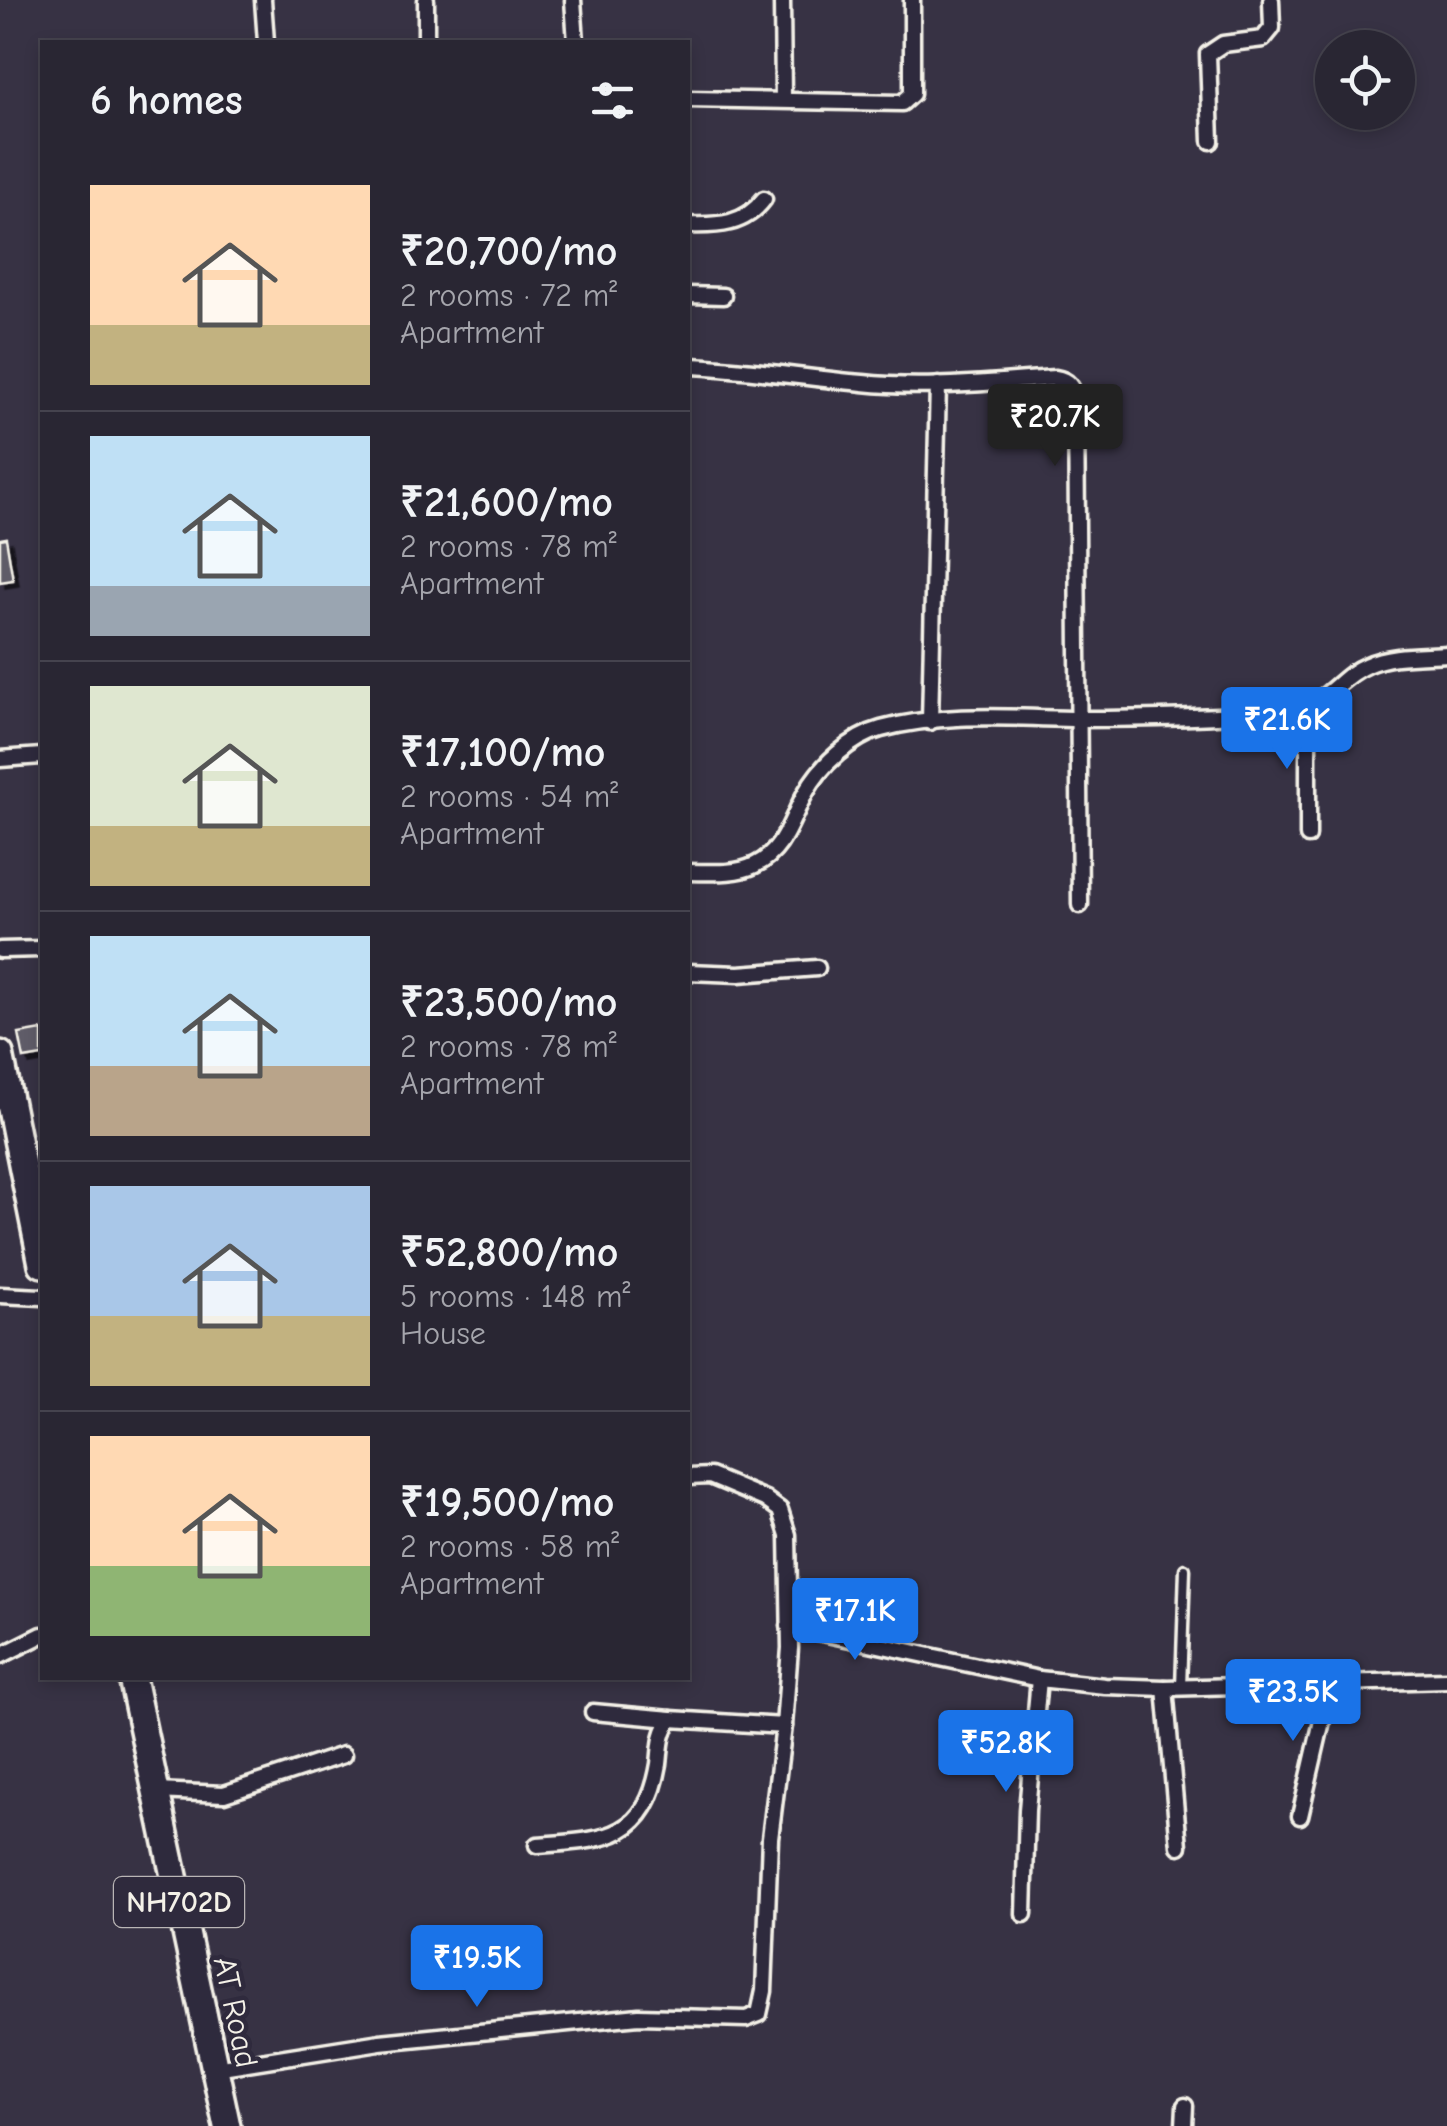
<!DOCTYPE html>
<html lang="en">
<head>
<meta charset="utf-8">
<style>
	body { margin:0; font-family:"Comic Neue",sans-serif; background:#35323f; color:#f1f3f6; height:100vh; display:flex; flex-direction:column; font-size:38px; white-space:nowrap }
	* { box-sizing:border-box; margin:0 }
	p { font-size:32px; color:#a5a5ac }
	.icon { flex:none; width:55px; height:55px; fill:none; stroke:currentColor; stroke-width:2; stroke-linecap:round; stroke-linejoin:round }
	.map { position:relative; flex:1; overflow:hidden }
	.sheet { position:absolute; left:40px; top:40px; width:650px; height:1640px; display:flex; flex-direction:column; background:#292633; border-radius:0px; box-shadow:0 5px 15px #0003,0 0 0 2px #45434e }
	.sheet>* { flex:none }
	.fabs { position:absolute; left:1315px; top:30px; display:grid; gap:20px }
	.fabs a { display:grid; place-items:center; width:100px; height:100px; border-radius:50%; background:#292633; box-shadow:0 5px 15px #0003,0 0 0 2px #45434e; font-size:50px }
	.price { position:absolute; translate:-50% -85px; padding:0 22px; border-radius:10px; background:#1a73e8; color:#fff; font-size:32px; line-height:65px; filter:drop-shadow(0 2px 5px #0008) }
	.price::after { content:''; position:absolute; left:50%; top:60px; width:30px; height:22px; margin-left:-15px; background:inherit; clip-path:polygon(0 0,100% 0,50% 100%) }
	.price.current { background:#222; color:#fff }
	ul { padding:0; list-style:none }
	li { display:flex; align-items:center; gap:30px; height:250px; padding:0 50px }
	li+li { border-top:2px solid #45434e }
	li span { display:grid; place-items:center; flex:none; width:280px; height:200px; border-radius:0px; color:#555 }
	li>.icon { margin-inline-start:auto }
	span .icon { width:120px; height:120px; fill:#fffc; stroke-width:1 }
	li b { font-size:42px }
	h2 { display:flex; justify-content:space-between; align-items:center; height:120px; padding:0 50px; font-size:42px }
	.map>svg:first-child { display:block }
	.building { fill:#5f5c67; stroke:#f4f1e8; stroke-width:2.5; filter:url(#shadow) }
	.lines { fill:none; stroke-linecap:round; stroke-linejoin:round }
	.lane-casing { stroke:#f4f1e8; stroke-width:15 }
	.street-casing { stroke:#f4f1e8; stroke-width:21 }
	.highway-casing { stroke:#f4f1e8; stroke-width:32 }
	.lane { stroke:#2f2a3d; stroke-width:8 }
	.street { stroke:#2f2a3d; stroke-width:14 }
	.highway { stroke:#2f2a3d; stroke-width:25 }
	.labels { text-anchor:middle; stroke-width:9; stroke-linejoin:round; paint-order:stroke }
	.shield { fill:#2f2a3d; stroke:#b9b5b5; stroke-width:2.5 }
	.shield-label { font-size:30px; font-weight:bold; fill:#f4f1e8 }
	.street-label { font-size:32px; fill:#f4f1e8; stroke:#2f2a3d }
</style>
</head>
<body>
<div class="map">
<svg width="1447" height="2126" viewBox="0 0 1447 2126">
	<defs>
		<filter id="shadow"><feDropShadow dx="5.5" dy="5.5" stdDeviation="0" flood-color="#0009"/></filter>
	</defs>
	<rect width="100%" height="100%" fill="#373244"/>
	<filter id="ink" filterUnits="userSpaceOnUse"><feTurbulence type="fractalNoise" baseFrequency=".01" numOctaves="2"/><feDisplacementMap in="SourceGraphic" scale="20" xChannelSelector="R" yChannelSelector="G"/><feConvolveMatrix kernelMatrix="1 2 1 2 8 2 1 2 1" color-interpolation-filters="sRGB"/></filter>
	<g filter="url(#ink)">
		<g class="building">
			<path d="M6 538 13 580 0 582V539Z"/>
			<path d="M42 1030V1056L24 1059 19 1034Z"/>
		</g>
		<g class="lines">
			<defs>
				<path id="lane" d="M1181 1687 1185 1569"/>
				<g id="street">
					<path d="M263 0 266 42"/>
					<path d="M426 0V42"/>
					<path d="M573 0 576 42"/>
					<path d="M782 0 783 100"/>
					<path d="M688 99 902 103 912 94V0"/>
					<path d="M1211 141 1208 54 1223 44 1263 39 1272 28 1271 0"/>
					<path d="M688 225C718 226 745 225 764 199"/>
					<path d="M688 295 723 296"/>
					<path d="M688 366C746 368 804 378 863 383 926 390 991 382 1055 378 1069 380 1072 387 1076 400L1080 905"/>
					<path d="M1308 707V836"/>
					<path d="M930 722 938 385"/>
					<path d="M0 759 42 756"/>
					<path d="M688 872C709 872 735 875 755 865 785 851 791 818 806 792 820 766 851 737 881 729 945 712 1012 718 1078 719 1149 719 1221 717 1292 711 1329 703 1338 677 1367 665 1391 654 1421 656 1447 654"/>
					<path d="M0 950 42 949"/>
					<path d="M688 972 739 974 817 968"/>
					<path d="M0 1295 42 1297"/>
					<path d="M789 1626 1039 1679 1105 1686 1165 1688 1447 1680"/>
					<path d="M0 1656 42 1635"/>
					<path d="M1165 1688 1179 1846"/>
					<path d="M593 1712 671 1719"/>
					<path d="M156 1791 224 1794 343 1755"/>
					<path d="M1300 1816 1331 1682"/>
					<path d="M537 1845C604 1840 646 1841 659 1764 661 1747 660 1733 671 1719L784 1726"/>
					<path d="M1024 1914 1027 1810 1039 1679"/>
					<path d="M215 2068 380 2042 639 2016 746 2019 759 2014 764 1991 770 1838 784 1726 790 1648 788 1535 780 1510 765 1499 710 1476 688 1477"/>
					<path d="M1184 2126 1185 2106"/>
				</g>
				<g id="highway">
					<path d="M0 1054 42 1264"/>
					<path d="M132 1678 227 2126"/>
				</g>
			</defs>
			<use href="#lane" class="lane-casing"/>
			<use href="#street" class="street-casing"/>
			<use href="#highway" class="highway-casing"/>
			<use href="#lane" class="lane"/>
			<use href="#street" class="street"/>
			<use href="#highway" class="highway"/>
		</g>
	</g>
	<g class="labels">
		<rect class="shield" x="114" y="1877" width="130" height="50" rx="8"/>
		<g class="shield-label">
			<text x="179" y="1912">NH702D</text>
		</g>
		<g class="street-label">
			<text transform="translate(236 2012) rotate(78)" y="11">AT Road</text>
		</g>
	</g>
</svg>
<div class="fabs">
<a><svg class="icon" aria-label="locate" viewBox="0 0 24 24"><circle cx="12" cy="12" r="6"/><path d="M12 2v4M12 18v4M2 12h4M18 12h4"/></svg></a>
</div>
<b class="price current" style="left:1055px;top:469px">₹20.7K</b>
<b class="price" style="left:1287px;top:772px">₹21.6K</b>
<b class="price" style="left:855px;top:1663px">₹17.1K</b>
<b class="price" style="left:1293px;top:1744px">₹23.5K</b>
<b class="price" style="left:1006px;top:1795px">₹52.8K</b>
<b class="price" style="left:477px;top:2010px">₹19.5K</b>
<section class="sheet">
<h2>6 homes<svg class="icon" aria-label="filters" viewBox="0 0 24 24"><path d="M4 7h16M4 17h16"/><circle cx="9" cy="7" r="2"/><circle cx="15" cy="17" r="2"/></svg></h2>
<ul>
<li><span style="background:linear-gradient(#ffd9b3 70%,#c2b280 0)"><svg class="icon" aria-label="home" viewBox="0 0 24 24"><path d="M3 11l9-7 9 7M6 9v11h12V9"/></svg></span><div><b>₹20,700/mo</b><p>2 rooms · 72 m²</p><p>Apartment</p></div></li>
<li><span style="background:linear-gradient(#bfe0f5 75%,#9aa5b1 0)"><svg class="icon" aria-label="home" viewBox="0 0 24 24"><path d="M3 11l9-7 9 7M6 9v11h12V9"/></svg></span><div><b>₹21,600/mo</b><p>2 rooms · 78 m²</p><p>Apartment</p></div></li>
<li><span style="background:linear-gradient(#dfe7d0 70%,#c2b280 0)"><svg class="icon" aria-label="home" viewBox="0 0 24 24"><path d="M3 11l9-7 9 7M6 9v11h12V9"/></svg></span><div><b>₹17,100/mo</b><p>2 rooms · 54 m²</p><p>Apartment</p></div></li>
<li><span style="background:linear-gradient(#bfe0f5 65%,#b9a48a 0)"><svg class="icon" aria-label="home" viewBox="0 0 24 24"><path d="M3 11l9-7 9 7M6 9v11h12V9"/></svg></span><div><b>₹23,500/mo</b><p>2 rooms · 78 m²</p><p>Apartment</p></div></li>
<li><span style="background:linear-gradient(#a9c7e8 65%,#c2b280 0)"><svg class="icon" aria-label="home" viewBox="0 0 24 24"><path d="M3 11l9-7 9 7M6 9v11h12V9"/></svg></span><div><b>₹52,800/mo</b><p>5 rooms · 148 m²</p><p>House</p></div></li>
<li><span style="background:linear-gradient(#ffd9b3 65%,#8fb573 0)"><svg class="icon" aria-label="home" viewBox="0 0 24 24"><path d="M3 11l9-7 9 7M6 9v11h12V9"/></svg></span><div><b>₹19,500/mo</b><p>2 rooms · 58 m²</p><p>Apartment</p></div></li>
</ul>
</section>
</div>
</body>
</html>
